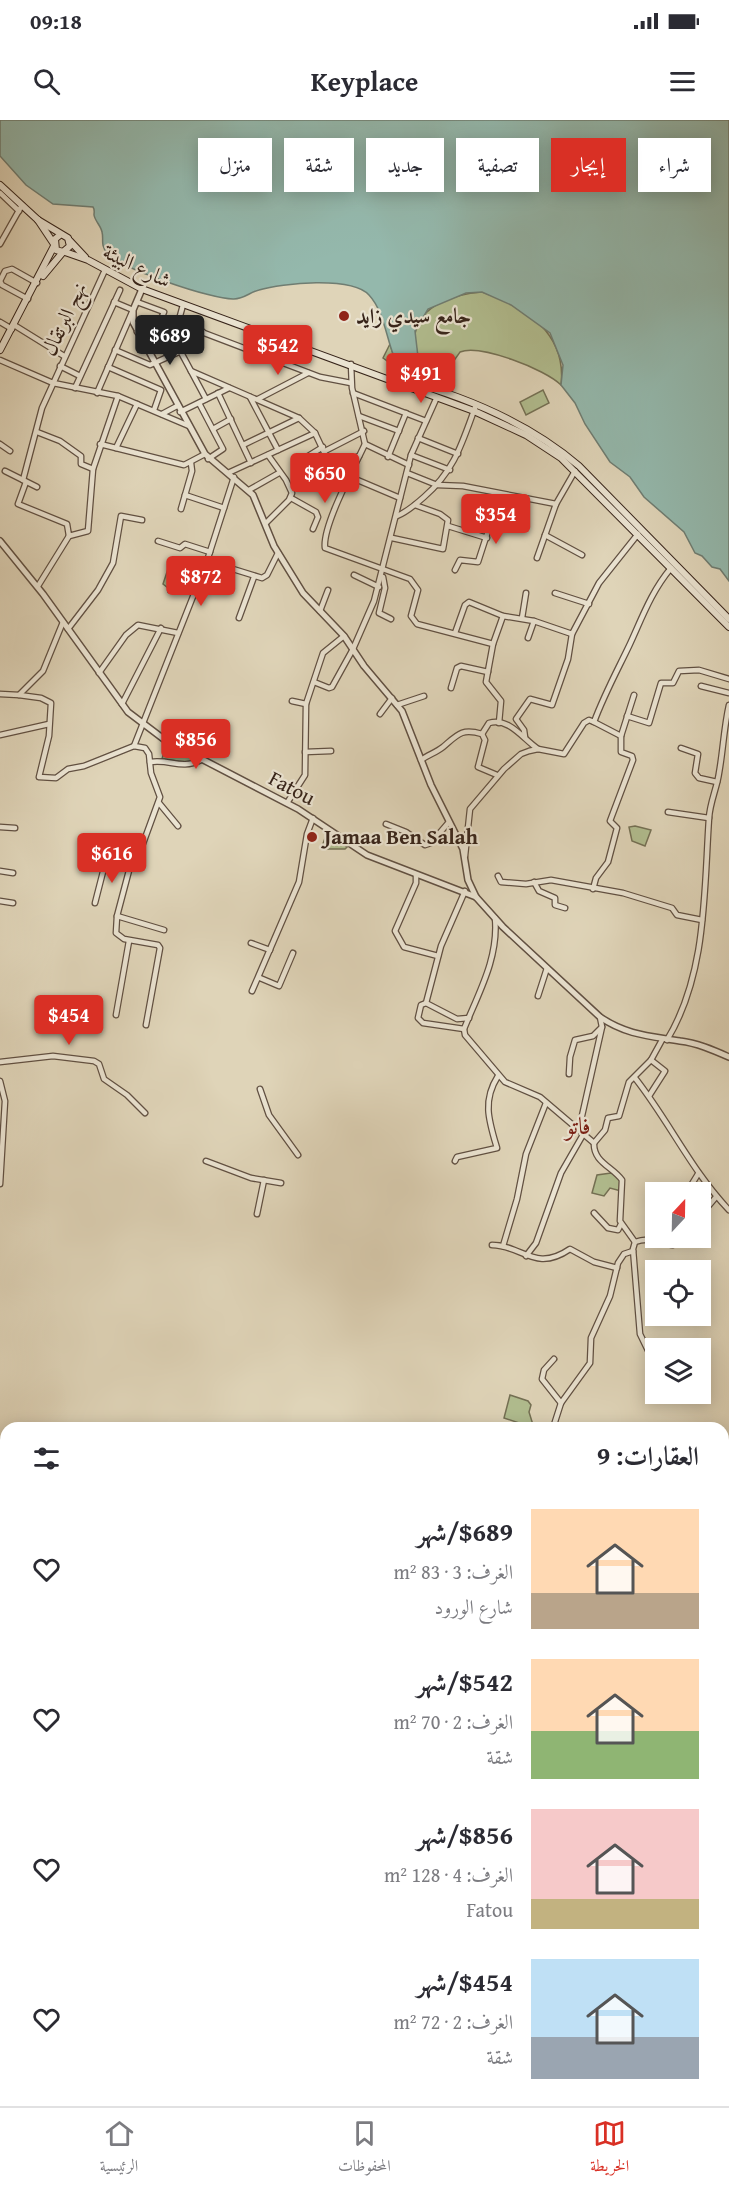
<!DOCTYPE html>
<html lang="ar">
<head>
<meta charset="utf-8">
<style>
	body { margin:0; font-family:"Gentium Book Plus",Amiri,serif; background:#f7f7f7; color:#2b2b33; direction:rtl; height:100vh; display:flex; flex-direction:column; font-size:22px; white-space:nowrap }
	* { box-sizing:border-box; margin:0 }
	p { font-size:20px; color:#7c7c81 }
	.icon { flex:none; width:33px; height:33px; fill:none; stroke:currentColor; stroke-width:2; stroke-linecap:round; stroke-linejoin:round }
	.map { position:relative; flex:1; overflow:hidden; direction:ltr }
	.drawer { position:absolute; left:0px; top:1302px; width:729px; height:684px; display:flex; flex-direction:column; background:#fff; border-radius:18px 18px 0 0; box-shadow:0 3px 15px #0003; direction:rtl }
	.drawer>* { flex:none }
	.banner { position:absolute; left:18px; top:18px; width:693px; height:54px; direction:rtl; display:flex; gap:12px }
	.needle { width:39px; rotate:22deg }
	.controls { position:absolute; left:645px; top:1062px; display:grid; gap:12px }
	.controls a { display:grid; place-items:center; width:66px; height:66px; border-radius:0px; background:#fff; box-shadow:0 3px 15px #0003; font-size:30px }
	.price { position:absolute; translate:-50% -51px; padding:0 14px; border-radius:6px; background:#d93025; color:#fff; font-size:20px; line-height:39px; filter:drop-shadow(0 2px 3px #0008) }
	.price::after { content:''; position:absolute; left:50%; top:36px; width:18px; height:14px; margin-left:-9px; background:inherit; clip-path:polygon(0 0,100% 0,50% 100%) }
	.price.current { background:#222; color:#fff }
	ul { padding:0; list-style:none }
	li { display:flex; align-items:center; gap:18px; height:150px; padding:0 30px }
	li span { display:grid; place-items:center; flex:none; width:168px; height:120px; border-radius:0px; color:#555 }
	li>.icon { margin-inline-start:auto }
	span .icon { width:72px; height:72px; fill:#fffc; stroke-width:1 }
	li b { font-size:26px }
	h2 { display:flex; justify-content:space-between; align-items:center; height:72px; padding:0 30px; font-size:26px }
	.chip { padding:0 21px; border-radius:0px; background:#fff; box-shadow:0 3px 15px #0003; font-size:21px; line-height:54px }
	.chip.current { background:#d93025; color:#fff }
	.status { display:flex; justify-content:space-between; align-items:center; height:42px; padding:0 30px; background:#fff; direction:ltr }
	.status svg { height:16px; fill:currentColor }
	header { display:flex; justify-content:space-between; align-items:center; height:78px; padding:0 30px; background:#fff; font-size:27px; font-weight:800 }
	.menu { display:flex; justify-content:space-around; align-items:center; height:84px; border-top:2px solid #e1e1e2; background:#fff; font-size:16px; color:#7c7c81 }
	.menu a { display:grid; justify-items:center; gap:3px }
	.menu .current { color:#d93025 }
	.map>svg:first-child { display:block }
	.green { fill:#b1bd8f; stroke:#747054; stroke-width:1.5 }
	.water { fill:#94b8ac; stroke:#6f7d72; stroke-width:1.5 }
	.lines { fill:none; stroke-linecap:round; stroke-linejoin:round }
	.minor-casing { stroke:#615042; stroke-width:7 }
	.tertiary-casing { stroke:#615042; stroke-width:8 }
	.secondary-casing { stroke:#37241a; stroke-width:8 }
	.minor { stroke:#eae3d1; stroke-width:4.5 }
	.tertiary { stroke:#eae3d1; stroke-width:5 }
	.secondary { stroke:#eae3d1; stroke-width:6 }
	.poi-dot { fill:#8f2418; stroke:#eae3d1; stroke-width:2 }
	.labels { text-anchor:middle; stroke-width:4.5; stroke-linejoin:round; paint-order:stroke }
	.street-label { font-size:21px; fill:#37241a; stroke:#eae3d1 }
	.poi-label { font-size:21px; font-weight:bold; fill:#37241a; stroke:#eae3d1; text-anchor:start }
	.quarter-label { font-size:24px; fill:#7a1f14; stroke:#eae3d1 }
</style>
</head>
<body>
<div class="status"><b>09:18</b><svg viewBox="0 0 49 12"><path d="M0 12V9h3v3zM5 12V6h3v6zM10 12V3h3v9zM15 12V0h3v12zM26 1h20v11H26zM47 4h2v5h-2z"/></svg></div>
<header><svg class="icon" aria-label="menu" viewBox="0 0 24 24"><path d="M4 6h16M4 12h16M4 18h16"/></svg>Keyplace<svg class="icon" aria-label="search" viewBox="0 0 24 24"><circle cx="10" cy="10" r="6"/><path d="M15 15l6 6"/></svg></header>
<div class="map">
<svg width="729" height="1986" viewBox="0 0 729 1986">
	<rect width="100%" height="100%" fill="#dfd4b8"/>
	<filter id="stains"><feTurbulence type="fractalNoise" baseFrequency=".00333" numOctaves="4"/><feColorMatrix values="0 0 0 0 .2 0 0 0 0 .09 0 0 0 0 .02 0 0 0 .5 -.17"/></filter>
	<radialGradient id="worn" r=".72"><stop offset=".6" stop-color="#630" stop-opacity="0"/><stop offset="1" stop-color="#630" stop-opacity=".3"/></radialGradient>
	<g class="green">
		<path d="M482 172C526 186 567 214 561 265 545 249 480 224 460 232L443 256C423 260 398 250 383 238L390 224 393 234 412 240 418 237C417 228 414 222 415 214 420 184 456 174 482 172Z"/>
		<path d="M543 270 549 283 526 295 520 282Z"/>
		<path d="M170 443 185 449 176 468 168 472V468L163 464Z"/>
		<path d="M166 624 196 640 195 643 162 639Z"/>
		<path d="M635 706 651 710 645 726 632 721 629 707Z"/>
		<path d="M327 713 347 727 345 729H321Z"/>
		<path d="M611 1053 620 1059 621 1071 610 1068 604 1076 592 1073 597 1055Z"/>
		<path d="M510 1275 528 1281 531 1285 529 1292 534 1308 504 1298Z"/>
	</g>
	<path class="water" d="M0 0H729V461L720 449 712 447 702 436 695 433 684 412 644 377 630 357 610 342 585 304 575 283 561 265 563 245 550 213 511 185 482 172 466 173 428 189 415 211 418 237 412 240 393 234C386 215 383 190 369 175 352 156 282 163 259 170 250 172 244 179 234 179 213 180 119 148 107 133 100 124 104 120 102 112 101 106 95 101 94 95 94 92 95 90 93 87L53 84 26 65 0 36Z"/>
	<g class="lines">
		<defs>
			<g id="minor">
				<path d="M0 73 19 91"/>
				<path d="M0 124 22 85"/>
				<path d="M28 179 2 165 0 161 5 151 12 149 37 163"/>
				<path d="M137 182 164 192 162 197 191 251 299 298 315 313 331 347"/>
				<path d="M162 197 320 257 351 263"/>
				<path d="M0 202 12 209"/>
				<path d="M178 203 183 185"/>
				<path d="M14 205 64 236"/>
				<path d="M137 212 162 197"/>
				<path d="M178 227 203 212"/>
				<path d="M115 230 150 245 181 231"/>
				<path d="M0 240 53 263 118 276 189 306"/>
				<path d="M351 244 352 268 365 324C355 346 322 406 325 428L410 459 418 470 411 496 417 504 493 524"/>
				<path d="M60 246 80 256"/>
				<path d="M108 247 161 270 154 290"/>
				<path d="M191 251 206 279"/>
				<path d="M75 268 120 170"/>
				<path d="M97 273 133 190 114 182"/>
				<path d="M218 273 251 343"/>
				<path d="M353 273 426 301"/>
				<path d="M250 277 278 330"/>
				<path d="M258 279 308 253"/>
				<path d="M199 283 223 329 208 339"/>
				<path d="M180 292 229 268"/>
				<path d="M162 294 177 286"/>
				<path d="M359 296 399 311"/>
				<path d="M213 309 231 299"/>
				<path d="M37 312 60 321 81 336V344L93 349"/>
				<path d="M418 318 458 334"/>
				<path d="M0 324 10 331"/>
				<path d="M100 324 184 345 205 334"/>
				<path d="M365 324 409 345"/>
				<path d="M243 325 299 298"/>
				<path d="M116 328 137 284"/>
				<path d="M325 331 364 311"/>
				<path d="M411 335 450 350"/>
				<path d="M388 337 406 293"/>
				<path d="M305 338 323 327"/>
				<path d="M5 351 37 367"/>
				<path d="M228 353 315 313"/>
				<path d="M407 353 437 365 463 366 556 384"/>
				<path d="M348 356 400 378"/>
				<path d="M23 360 42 288 105 150"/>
				<path d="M304 360 359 336"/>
				<path d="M26 362 18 384 67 404 69 416 88 411 93 349 118 276"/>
				<path d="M249 370 279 353"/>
				<path d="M185 375 224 388"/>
				<path d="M291 378 316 392 318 397 313 409"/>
				<path d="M181 389 192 351 191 343"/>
				<path d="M397 396C407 392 415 385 424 377 455 350 462 323 476 285"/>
				<path d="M266 403 289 380 292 373 286 360 268 335"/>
				<path d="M448 406 487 418"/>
				<path d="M545 415 582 435"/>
				<path d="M392 418 443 429 448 400 440 394 415 385"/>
				<path d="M158 421 180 428 185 424 210 432"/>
				<path d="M537 438 556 384 575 351"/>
				<path d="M207 441 262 458 267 455 278 433"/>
				<path d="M455 450 460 440 478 442 500 374"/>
				<path d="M354 455 379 467"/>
				<path d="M383 457 385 468 379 493 391 499"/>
				<path d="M38 466 69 416"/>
				<path d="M555 473 589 484"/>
				<path d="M320 491 328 470"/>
				<path d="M239 498 254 457"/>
				<path d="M522 498 526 473"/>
				<path d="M68 509 98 470 113 443 121 396 142 400"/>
				<path d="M455 513 465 485 469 482 503 496 534 501 572 514"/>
				<path d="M528 518 534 501"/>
				<path d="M99 553 126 515 138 505 178 513"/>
				<path d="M314 562 329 568 332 567 353 529 374 481 411 335 437 277"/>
				<path d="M701 566 729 573"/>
				<path d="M451 568 457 548 461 546 488 552"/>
				<path d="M0 574 19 575 43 551 63 502"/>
				<path d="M19 575 41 578 51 583 49 616 39 657 56 658 68 649 84 646 134 626 145 628 149 634 151 653 160 677 137 740C123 748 105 739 91 732"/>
				<path d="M292 581 306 584"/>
				<path d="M122 584 161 508"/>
				<path d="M397 585 424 576"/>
				<path d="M380 594 392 578"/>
				<path d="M627 596 649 603 661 563H673L679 551 699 550 729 559"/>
				<path d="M594 602 621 616"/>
				<path d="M499 603 501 581 486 562 493 524 503 496"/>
				<path d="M482 614 489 603C509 597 523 619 538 629"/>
				<path d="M0 615 49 604"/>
				<path d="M525 617 524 610 516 599 530 579 552 585 568 539 572 514 599 463 638 414"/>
				<path d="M134 626 207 441 234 357"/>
				<path d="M681 628 698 634 695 653 699 658 717 662"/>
				<path d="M305 632 331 631"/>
				<path d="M421 640C428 635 437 632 443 627 458 614 462 608 482 614L485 620 478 647 497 655"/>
				<path d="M150 642C172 639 180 650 201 640"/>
				<path d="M159 683 178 706"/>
				<path d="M287 683 305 655 306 584 323 533 344 516"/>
				<path d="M668 692 709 698"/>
				<path d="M386 704 406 712 425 725 431 723 449 702"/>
				<path d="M0 707 15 708"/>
				<path d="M465 736 470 689 504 649 521 634 529 631 538 629 564 634 584 603 589 600 594 602C604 575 617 551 629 526 642 498 651 472 671 448"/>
				<path d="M131 743 117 796 116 813 124 819 158 825 160 828 146 905"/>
				<path d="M0 751 13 753"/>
				<path d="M416 755V763L395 811 404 827 438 836"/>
				<path d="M498 756 501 762 526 764 551 760 623 773 672 788 677 795 702 800"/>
				<path d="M534 762 539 771 555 778V785L565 788"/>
				<path d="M593 769 596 758 608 742 617 708 610 701 633 640 632 636 621 632V616L634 575"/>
				<path d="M0 781 13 783"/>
				<path d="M95 783 106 740"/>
				<path d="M117 796 164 810"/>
				<path d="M495 798C499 838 478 874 464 909L465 915 505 962 540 977 594 1023C593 1042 613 1047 622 1060L620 1101 635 1122"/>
				<path d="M251 823 270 830"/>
				<path d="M260 858 279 866 293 833"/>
				<path d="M252 871 299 762 307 714 313 698"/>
				<path d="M538 876 547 848"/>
				<path d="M426 883 457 899 469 898"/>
				<path d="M116 895 129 821"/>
				<path d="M464 909 423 903 418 898 421 885 426 883 441 826 465 771"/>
				<path d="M667 920C707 854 704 771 709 698 710 682 717 668 719 653 723 631 724 607 729 585"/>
				<path d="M0 942 53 936 94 941 99 944 104 959 127 975 145 993"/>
				<path d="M569 954 570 937 575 920 593 916 602 907 600 897"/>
				<path d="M635 958C669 1001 691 1050 729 1090"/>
				<path d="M0 961 5 981 0 1064"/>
				<path d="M260 969 269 995 298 1035"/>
				<path d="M649 976 665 951 651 940"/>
				<path d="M579 1009 602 907"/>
				<path d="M594 1023 605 1010 608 998 619 996 629 962 651 940 662 920"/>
				<path d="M206 1041 251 1058 281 1063"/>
				<path d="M455 1041 457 1037 497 1028C489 1001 482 981 498 956"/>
				<path d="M687 1072 698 1054"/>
				<path d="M594 1093 608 1108 618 1110 621 1104"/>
				<path d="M257 1094 264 1060"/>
				<path d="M700 1096 716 1077"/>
				<path d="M492 1125C522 1125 535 1153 570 1129L594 1142 617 1148"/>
				<path d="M503 1126 517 1079 526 1034 546 983"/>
				<path d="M526 1136 536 1123 561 1053 584 1013"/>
				<path d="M554 1239 544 1250 542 1259 561 1283"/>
				<path d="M656 1247 640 1214 633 1129 635 1122C650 1116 659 1123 673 1125L682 1118"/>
				<path d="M661 1274V1275"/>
				<path d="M553 1308 561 1283 590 1243 591 1218 610 1176 618 1143 624 1134 633 1131"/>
				<path d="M0 1351 6 1354"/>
				<path d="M723 1395 729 1397"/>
				<path d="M723 1468 729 1470"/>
				<path d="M723 1609 729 1611"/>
				<path d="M0 1673 6 1677"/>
				<path d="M723 1902 729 1893"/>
				<path d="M78 1980 79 1986"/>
				<path d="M399 1986 402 1980"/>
			</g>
			<g id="tertiary">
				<path d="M142 169 133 190V202L205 334 253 375 274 426 303 473 344 516 364 546 402 591 431 665 463 729 468 760 476 777"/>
				<path d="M0 421 43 474 128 592 165 620 298 689 367 735 476 777 503 807 600 897C626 915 650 916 680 921 697 923 713 930 729 937"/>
				<path d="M6 1986 9 1980"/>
			</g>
			<g id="secondary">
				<path d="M0 65 38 100 68 118 70 126 63 132 56 130 55 119 60 115"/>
				<path d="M38 100 54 124"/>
				<path d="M70 121 85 137"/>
				<path d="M65 132 88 140 142 169 474 291 526 315 561 338 729 507"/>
				<path d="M43 156 63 132"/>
				<path d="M0 230 54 126"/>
				<path d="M400 259C464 276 528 302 579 346L729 499"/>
				<path d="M0 1436 6 1442"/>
				<path d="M0 1444 6 1451"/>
				<path d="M702 1980 712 1986"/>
				<path d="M714 1980 724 1986"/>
			</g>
		</defs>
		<use href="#minor" class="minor-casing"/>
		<use href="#tertiary" class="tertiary-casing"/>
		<use href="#secondary" class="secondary-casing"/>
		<use href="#minor" class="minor"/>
		<use href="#tertiary" class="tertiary"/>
		<use href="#secondary" class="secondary"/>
	</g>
	<g class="poi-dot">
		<circle cx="344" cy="196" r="6"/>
		<circle cx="312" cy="717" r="6"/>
	</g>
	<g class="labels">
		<g class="street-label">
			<text transform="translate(137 146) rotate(26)" y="7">شارع البيئة</text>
			<text transform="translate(64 199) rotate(-65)" y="7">نهج البرتقال</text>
			<text transform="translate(292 668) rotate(28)" y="7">Fatou</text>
		</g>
		<g class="poi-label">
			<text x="356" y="203">جامع سيدي زايد</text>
			<text x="324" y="724">Jamaa Ben Salah</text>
		</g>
		<g class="quarter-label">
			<text x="578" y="1014">فاتو</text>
		</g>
	</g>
	<rect width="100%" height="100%" filter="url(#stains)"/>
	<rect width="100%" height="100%" fill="url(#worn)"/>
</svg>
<div class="controls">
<a><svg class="needle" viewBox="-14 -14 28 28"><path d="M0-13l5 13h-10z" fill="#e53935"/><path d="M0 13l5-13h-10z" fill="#7c7c81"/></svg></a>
<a><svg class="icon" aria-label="locate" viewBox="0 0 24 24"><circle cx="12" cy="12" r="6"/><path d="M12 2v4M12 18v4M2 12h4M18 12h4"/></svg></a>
<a><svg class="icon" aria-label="layers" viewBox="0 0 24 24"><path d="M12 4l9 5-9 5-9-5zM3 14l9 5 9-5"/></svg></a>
</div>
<b class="price current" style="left:170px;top:246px">$689</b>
<b class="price" style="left:278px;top:256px">$542</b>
<b class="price" style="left:421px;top:284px">$491</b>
<b class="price" style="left:325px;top:384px">$650</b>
<b class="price" style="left:496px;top:425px">$354</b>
<b class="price" style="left:201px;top:487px">$872</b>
<b class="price" style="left:196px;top:650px">$856</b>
<b class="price" style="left:112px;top:764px">$616</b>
<b class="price" style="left:69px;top:926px">$454</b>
<div class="banner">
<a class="chip">شراء</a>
<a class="chip current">إيجار</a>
<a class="chip">تصفية</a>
<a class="chip">جديد</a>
<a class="chip">شقة</a>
<a class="chip">منزل</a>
</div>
<section class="drawer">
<h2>العقارات: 9<svg class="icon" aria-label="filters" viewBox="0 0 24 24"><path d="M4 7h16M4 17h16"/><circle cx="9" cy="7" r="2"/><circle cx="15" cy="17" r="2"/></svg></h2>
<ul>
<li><span style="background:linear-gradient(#ffd9b3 70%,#b9a48a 0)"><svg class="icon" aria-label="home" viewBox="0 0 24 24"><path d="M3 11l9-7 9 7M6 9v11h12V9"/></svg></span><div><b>$689/شهر</b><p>الغرف: 3 · 83 m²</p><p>شارع الورود</p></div><svg class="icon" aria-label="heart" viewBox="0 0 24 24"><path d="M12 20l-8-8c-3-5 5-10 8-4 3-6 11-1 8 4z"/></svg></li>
<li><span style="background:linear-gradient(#ffd9b3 60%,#8fb573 0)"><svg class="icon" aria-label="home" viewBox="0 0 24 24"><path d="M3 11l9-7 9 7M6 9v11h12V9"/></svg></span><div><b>$542/شهر</b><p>الغرف: 2 · 70 m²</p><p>شقة</p></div><svg class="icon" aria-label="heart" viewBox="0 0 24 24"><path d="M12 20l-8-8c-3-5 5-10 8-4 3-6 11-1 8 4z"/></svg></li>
<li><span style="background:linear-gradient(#f6c9c9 75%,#c2b280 0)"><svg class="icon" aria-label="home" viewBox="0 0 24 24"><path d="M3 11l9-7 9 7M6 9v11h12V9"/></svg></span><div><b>$856/شهر</b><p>الغرف: 4 · 128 m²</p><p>Fatou</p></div><svg class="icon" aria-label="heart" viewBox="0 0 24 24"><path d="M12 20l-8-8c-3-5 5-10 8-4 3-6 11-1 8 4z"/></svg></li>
<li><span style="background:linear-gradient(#bfe0f5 65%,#9aa5b1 0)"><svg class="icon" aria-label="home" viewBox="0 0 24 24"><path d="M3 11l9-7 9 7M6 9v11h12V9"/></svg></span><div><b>$454/شهر</b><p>الغرف: 2 · 72 m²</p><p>شقة</p></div><svg class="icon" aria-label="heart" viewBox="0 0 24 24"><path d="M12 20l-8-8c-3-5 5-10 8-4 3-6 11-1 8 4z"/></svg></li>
</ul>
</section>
</div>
<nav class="menu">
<a class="current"><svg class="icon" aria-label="map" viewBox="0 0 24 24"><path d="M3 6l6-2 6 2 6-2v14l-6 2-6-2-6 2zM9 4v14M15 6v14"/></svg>الخريطة</a>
<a><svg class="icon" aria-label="saved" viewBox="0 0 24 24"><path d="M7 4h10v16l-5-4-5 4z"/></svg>المحفوظات</a>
<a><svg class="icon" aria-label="home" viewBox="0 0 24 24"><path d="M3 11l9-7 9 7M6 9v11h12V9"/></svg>الرئيسية</a>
</nav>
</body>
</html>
